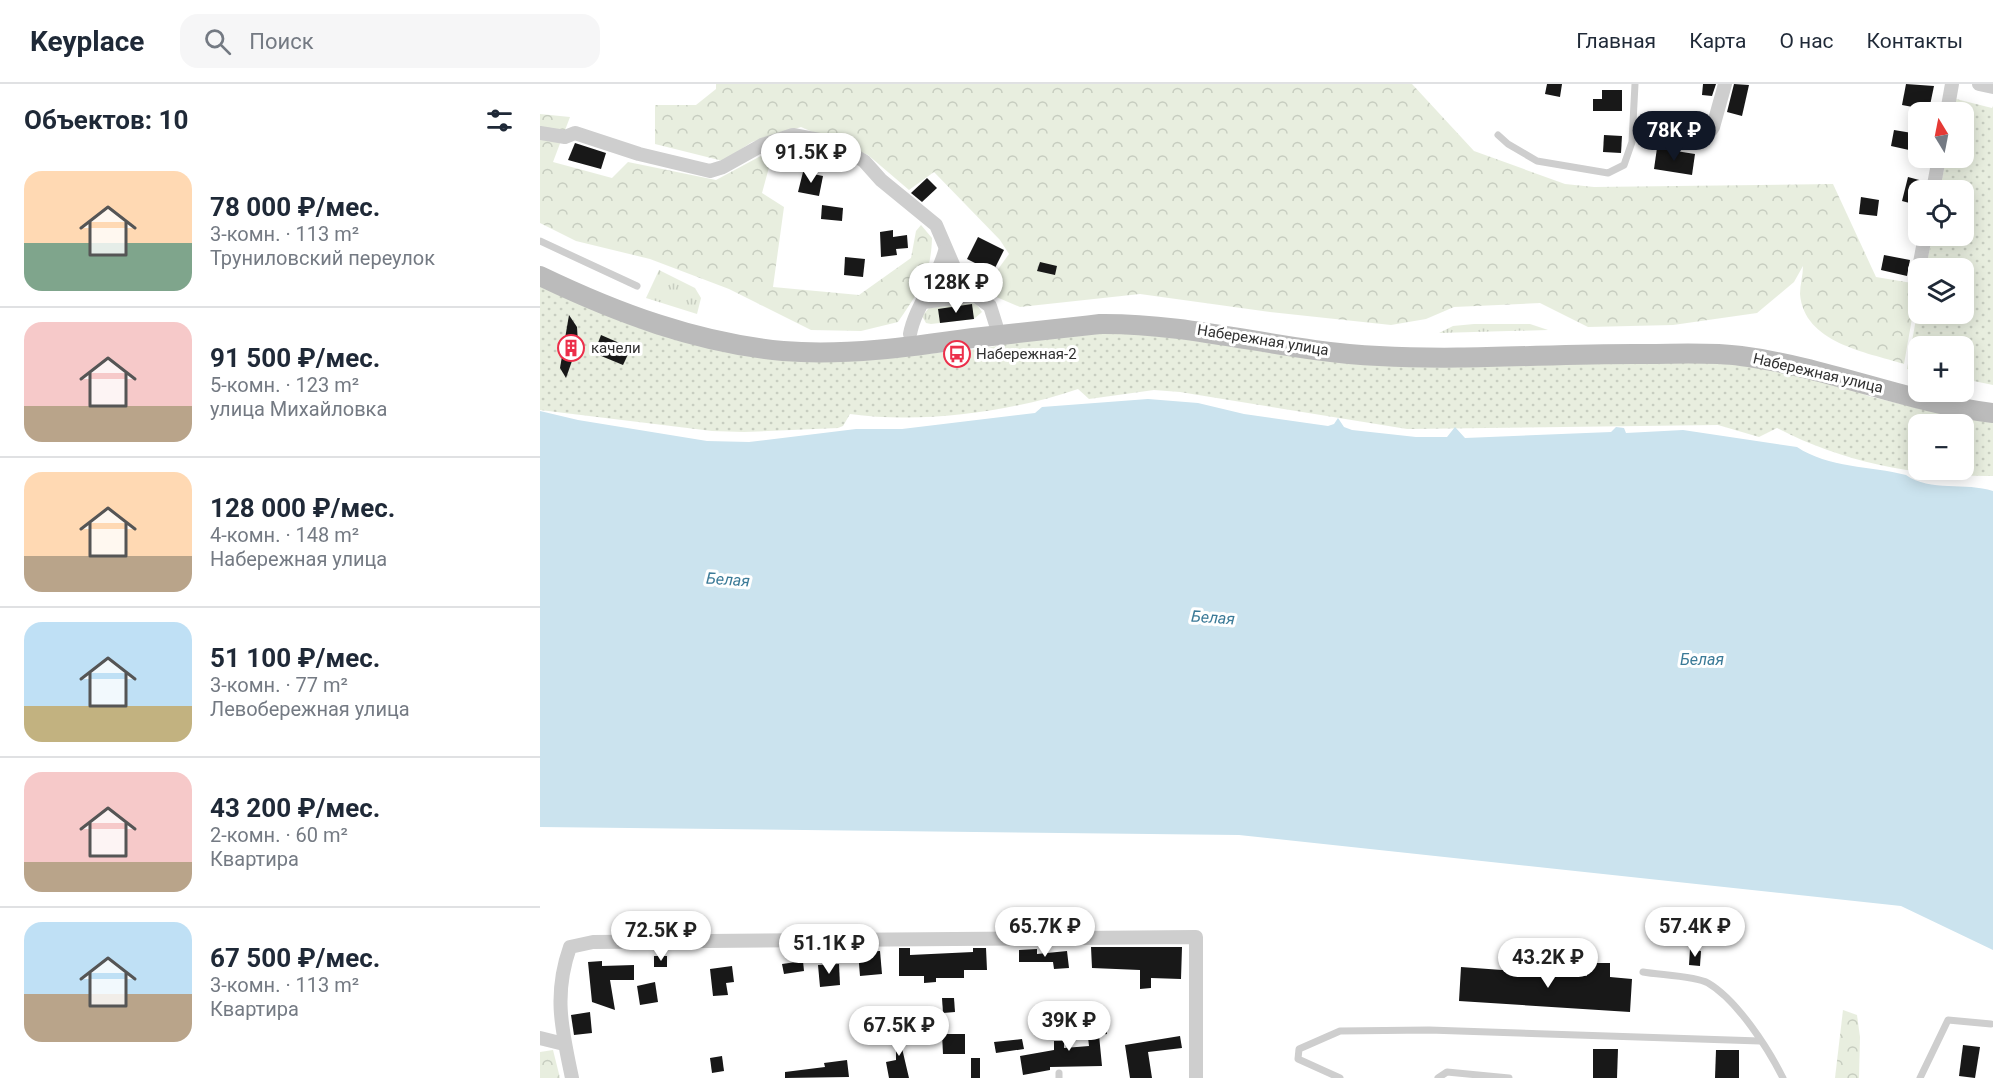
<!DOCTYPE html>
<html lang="ru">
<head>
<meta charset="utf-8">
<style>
	body { margin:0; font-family:Roboto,sans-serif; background:#f6f6f7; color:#1f2937; height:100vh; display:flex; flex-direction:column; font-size:22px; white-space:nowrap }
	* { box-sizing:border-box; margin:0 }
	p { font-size:20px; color:#747a83 }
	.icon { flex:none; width:33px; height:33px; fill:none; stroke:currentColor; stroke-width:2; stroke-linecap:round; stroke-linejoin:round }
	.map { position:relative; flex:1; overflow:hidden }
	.side { display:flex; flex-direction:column; background:#fff; width:540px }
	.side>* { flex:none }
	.needle { width:39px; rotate:350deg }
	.buttons { position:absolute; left:1368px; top:18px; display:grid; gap:12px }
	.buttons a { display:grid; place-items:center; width:66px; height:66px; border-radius:12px; background:#fff; box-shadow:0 3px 15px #0003; font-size:30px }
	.price { position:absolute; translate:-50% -51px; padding:0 14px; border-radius:21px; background:#fff; color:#222; font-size:20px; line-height:39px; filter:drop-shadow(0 2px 3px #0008) }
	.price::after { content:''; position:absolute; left:50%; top:36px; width:18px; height:14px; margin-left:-9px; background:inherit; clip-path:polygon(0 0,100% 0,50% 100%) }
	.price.selected { background:#111827; color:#fff }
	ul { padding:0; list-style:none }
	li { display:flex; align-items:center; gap:18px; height:150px; padding:0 24px }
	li+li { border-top:2px solid #e0e1e3 }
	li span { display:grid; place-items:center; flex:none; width:168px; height:120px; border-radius:18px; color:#555 }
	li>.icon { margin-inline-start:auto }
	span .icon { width:72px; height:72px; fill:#fffc; stroke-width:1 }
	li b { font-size:26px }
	h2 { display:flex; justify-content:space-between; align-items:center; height:72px; padding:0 24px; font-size:26px }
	header { display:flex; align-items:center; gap:36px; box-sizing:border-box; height:84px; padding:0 30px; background:#fff; border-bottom:2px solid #e0e1e3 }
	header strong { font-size:28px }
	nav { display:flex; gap:33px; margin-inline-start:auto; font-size:21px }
	.search { width:420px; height:54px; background:#f6f6f7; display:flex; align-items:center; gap:15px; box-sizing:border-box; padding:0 21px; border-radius:18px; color:#747a83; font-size:22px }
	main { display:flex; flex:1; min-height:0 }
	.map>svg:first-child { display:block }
	.grass { fill:url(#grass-tufts) }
	.forest { fill:url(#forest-crowns) }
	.park { fill:url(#park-dots); fill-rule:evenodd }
	.water { fill:#cbe3ee }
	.building { fill:#181818 }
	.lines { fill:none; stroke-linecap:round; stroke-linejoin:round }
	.lane { stroke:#cecece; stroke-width:7 }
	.street { stroke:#cecece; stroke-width:14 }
	.secondary { stroke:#bbb; stroke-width:20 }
	.labels { text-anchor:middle; stroke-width:6; stroke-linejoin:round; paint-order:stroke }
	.street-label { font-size:15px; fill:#313131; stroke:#fff }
	.poi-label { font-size:15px; fill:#313131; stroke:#fff; text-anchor:start }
	.water-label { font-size:16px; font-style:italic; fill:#3b7a97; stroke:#fff }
</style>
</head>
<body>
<header>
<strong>Keyplace</strong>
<div class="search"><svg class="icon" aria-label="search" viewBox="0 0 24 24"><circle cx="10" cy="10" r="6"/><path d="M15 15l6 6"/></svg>Поиск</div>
<nav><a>Главная</a><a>Карта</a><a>О нас</a><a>Контакты</a></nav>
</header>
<main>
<section class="side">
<h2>Объектов: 10<svg class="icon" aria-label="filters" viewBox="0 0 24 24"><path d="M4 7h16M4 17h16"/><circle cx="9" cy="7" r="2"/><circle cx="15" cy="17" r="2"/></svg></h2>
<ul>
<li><span style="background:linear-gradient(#ffd9b3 60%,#7fa58c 0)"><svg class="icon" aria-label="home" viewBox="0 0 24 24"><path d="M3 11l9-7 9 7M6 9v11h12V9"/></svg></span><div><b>78 000 ₽/мес.</b><p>3-комн. · 113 m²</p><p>Труниловский переулок</p></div></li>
<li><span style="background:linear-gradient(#f6c9c9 70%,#b9a48a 0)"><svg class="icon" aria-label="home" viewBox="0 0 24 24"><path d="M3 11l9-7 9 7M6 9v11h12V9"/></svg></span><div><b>91 500 ₽/мес.</b><p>5-комн. · 123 m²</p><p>улица Михайловка</p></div></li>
<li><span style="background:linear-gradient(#ffd9b3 70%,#b9a48a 0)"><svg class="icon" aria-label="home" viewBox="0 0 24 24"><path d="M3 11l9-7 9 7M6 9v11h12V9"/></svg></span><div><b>128 000 ₽/мес.</b><p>4-комн. · 148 m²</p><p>Набережная улица</p></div></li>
<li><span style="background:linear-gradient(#bfe0f5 70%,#c2b280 0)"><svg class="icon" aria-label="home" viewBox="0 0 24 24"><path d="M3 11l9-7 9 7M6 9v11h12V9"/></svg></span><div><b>51 100 ₽/мес.</b><p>3-комн. · 77 m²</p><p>Левобережная улица</p></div></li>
<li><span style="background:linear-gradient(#f6c9c9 75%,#b9a48a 0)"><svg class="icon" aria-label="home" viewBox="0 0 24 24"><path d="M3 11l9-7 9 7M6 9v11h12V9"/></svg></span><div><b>43 200 ₽/мес.</b><p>2-комн. · 60 m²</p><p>Квартира</p></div></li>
<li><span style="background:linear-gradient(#bfe0f5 60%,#b9a48a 0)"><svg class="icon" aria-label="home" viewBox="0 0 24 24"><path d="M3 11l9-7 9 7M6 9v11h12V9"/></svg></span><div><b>67 500 ₽/мес.</b><p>3-комн. · 113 m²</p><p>Квартира</p></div></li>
</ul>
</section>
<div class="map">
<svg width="1453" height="994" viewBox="0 0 1453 994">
	<defs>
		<pattern id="grass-tufts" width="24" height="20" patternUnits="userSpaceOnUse" patternTransform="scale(1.5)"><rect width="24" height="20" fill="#e8eedf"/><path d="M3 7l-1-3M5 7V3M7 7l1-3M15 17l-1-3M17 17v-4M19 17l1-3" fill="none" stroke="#c7cdc0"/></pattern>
		<pattern id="forest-crowns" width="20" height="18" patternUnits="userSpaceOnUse" patternTransform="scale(1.5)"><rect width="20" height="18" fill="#e8eedf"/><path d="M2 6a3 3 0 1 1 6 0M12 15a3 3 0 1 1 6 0" fill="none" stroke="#c7cdc0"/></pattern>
		<pattern id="park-dots" width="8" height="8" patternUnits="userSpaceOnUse" patternTransform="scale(1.5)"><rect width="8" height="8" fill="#e8eedf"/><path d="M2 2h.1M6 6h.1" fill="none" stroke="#c7cdc0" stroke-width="1.8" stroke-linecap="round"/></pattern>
	</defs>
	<rect width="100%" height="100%" fill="#fff"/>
	<g class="grass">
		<path d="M119 186 155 204 161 214 157 230 106 214Z"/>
		<path d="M407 191 421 204 419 209 398 211 395 208 403 192Z"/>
		<path d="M432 219 437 221 442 228 434 235 391 240 386 239 382 232 389 224Z"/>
		<path d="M934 240H990L1008 246 899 249 913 242Z"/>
	</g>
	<g class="forest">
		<path d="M176 0H872L934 67 1025 100 1054 103 1293 100 1336 193 1378 200 1364 280C1326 268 1264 259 1260 210 1260 201 1263 191 1263 182L1254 198 1217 229 1133 241 1048 243 1000 219 914 223 886 235 851 241 730 228 600 210 480 223 447 209 427 192 428 187 451 195 469 170 460 156 394 88 369 106 328 71 261 43 212 58 183 77 115 60V21H156L176 5Z"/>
		<path d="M0 30 30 33 13 78 72 94 88 78 176 96 234 65 222 109 244 123 233 203 319 211 371 174 376 147 381 141 392 154C391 192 379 207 358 238L321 247 271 246 189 205 110 175 36 157 0 139Z"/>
		<path d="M1303 926 1317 931 1320 953 1319 994H1295Z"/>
		<path d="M13 966 20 994H0V968Z"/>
	</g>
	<g class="park">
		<path d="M1416 15 1452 24 1453 22V301L1424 295V262H1378V287L1367 285 1378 224V230H1424V184H1386L1392 152H1424V106H1400L1406 74H1424V28H1414Z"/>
		<path d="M0 200 132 252 386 270 447 264 474 258 589 247 722 264 1177 277 1300 298 1328 312 1386 326 1453 336V392C1378 393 1304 379 1237 344L1219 353 1178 341 867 345 640 308 614 306 549 315 538 305C471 328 381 340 310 330L303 342 298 344 204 348 172 347 0 326ZM1378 340H1424V386H1378Z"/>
	</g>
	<path class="water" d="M608 315 658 319 704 330 788 342 794 340 798 334 804 343 812 346 876 353H907L915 343 925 354 1071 348 1076 343 1084 344 1086 349 1143 346 1257 363C1288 384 1331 382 1366 391 1390 408 1426 398 1453 407V866L1361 822 699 751 0 743V327L38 336 167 357 209 358 316 345H362L495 329 502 323Z"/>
	<g class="building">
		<path d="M1007 0H1022L1020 13 1005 10Z"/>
		<path d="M1163 0H1176L1172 12 1162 11Z"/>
		<path d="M1194 0 1209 1 1202 32 1187 28Z"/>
		<path d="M1366 0 1394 2 1389 26 1362 21Z"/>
		<path d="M1062 6H1082V27H1053V15H1062Z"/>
		<path d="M1354 46 1372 49 1369 66 1351 62Z"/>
		<path d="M1064 51 1082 52 1081 69 1063 68Z"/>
		<path d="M35 59 66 69 61 85 28 76Z"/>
		<path d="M1117 64 1155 70 1152 91 1114 85Z"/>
		<path d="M263 88 283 92 279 112 258 108Z"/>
		<path d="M1368 93 1383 97 1378 106 1377 121 1362 117Z"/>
		<path d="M387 94 397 104 382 118 371 109Z"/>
		<path d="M1321 113 1339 116 1337 132 1319 130Z"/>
		<path d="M282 121 303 124 302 137 281 135Z"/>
		<path d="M353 146V153L367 151 368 164 356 165 357 171 341 173 340 148Z"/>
		<path d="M438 153 464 166 453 188 427 175Z"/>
		<path d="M1344 171 1370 176 1367 192 1341 186Z"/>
		<path d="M305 173 325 175 323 193 304 191Z"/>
		<path d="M500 178 517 182 515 191 497 187Z"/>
		<path d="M432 220 434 235 400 239 398 225Z"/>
		<path d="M29 231 37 243 38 260 26 294 20 284Z"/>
		<path d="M61 251 91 264 83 281 54 269Z"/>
		<path d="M551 863H642L641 895 611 894V904L600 905V886L552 884Z"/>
		<path d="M359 864H370V871L433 868V864H446L447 886H424V894H396V898L384 899V892H359Z"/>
		<path d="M497 865V870L527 867 529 884 514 885 513 878H479V866Z"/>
		<path d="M1150 865 1161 867 1160 882 1149 881Z"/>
		<path d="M340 867 342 890 320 892 318 868Z"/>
		<rect x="114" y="872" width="13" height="11"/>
		<path d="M62 877V882L94 881V896H70L75 926 52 918 48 878Z"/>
		<path d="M263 877 264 887 244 890 242 880Z"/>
		<path d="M1047 879H1070V893L1092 895 1090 928 919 917 921 883 1047 892Z"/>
		<path d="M299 880 300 901 280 903 278 881Z"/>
		<path d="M192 882 194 898 186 899 188 911 173 912 170 885Z"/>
		<path d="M115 898 118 918 100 921 97 902Z"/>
		<path d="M402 914H414L415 928 403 929Z"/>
		<path d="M50 928 52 949 34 951 31 931Z"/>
		<path d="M566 934 567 950 559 951 562 982 510 983V986L483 991 480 972 514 966V957H524V964L549 962 546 936Z"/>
		<path d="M356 946H368L369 960H361L369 994H349L346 978 356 976Z"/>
		<path d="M402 950H425V970H403Z"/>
		<path d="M640 952 642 964 608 968 612 994H590L585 961Z"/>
		<path d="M482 955 484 965 456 969 454 958Z"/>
		<path d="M1423 961 1440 963 1435 994 1419 992Z"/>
		<path d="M1053 965H1078L1077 994H1053Z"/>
		<path d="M1176 966H1199V994H1175Z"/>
		<path d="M182 972 184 987 172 989 170 974Z"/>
		<rect x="431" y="974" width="9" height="20"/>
		<path d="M307 976 309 993 245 994V988L285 983 284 979Z"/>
	</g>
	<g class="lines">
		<g class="lane">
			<path d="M958 51 968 60 997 77 1068 89 1084 81 1092 58 1095 0"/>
			<path d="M0 157 97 202"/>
			<path d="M1103 888C1119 891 1155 892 1168 899 1197 916 1228 964 1243 994"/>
			<path d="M519 994V989"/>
			<path d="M800 994 758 975 759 965 800 947 889 946 1220 957"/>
			<path d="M898 994 907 988 969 994"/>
			<path d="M1380 994 1408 936 1451 940"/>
		</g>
		<g class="street">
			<path d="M1439 0 1453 3"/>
			<path d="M1407 28 1412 0"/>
			<path d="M1152 46 1166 53 1173 43 1185 0"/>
			<path d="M0 49 25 53 35 49 99 70 170 87 183 83 222 61 253 51 290 58 324 77 341 96 396 141 414 183 435 211 450 222 456 241"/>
			<path d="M1393 106 1399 74"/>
			<path d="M1379 184 1385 152"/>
			<path d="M384 218 435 211"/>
			<path d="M370 250C375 223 397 197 405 167"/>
			<path d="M0 954 24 960"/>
			<path d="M32 994C22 946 13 911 30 863L53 858 656 853V994"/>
		</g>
		<path class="secondary" d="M0 192C77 229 157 259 243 267 306 272 370 263 433 254 476 249 518 245 560 240 655 239 745 268 839 272 928 277 1017 269 1106 270 1138 270 1170 268 1201 272 1287 283 1368 319 1453 329"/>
	</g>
	<defs>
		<symbol id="building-ring" viewBox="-11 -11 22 22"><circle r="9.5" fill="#fff" stroke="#ec2f4a" stroke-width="1.5"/><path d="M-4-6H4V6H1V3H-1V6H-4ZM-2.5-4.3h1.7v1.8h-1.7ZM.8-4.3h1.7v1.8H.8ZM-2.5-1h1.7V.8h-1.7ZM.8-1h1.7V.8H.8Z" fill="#ec2f4a"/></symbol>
		<symbol id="bus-ring" viewBox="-11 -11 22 22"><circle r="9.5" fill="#fff" stroke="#ec2f4a" stroke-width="1.5"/><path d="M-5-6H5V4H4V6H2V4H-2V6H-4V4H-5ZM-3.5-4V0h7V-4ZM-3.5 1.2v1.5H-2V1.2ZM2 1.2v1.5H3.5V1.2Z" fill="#ec2f4a"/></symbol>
	</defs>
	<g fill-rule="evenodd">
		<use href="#building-ring" x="16" y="249" width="30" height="30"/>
		<use href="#bus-ring" x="402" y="255" width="30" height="30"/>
	</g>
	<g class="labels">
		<g class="street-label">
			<text transform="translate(723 256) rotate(9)" y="5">Набережная улица</text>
			<text transform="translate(1278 289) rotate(13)" y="5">Набережная улица</text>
		</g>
		<g class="poi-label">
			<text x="51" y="269">качели</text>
			<text x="436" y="275">Набережная-2</text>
		</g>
		<g class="water-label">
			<text transform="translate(188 495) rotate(4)" y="6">Белая</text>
			<text transform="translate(673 533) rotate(4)" y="6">Белая</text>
			<text x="1162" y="581">Белая</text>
		</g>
	</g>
</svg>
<div class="buttons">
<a><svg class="needle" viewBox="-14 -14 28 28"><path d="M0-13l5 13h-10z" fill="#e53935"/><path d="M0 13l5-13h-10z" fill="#747a83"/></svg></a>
<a><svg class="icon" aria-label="locate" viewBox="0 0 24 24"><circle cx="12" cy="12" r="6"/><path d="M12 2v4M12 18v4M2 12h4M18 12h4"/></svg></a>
<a><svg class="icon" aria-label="layers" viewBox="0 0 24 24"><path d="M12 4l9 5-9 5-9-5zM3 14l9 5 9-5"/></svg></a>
<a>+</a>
<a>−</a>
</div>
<b class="price selected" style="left:1134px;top:78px">78K ₽</b>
<b class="price" style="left:271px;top:100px">91.5K ₽</b>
<b class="price" style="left:416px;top:230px">128K ₽</b>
<b class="price" style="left:505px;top:874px">65.7K ₽</b>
<b class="price" style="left:1155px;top:874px">57.4K ₽</b>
<b class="price" style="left:121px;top:878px">72.5K ₽</b>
<b class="price" style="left:289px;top:891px">51.1K ₽</b>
<b class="price" style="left:1008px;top:905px">43.2K ₽</b>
<b class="price" style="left:529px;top:968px">39K ₽</b>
<b class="price" style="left:359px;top:973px">67.5K ₽</b>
</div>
</main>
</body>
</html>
